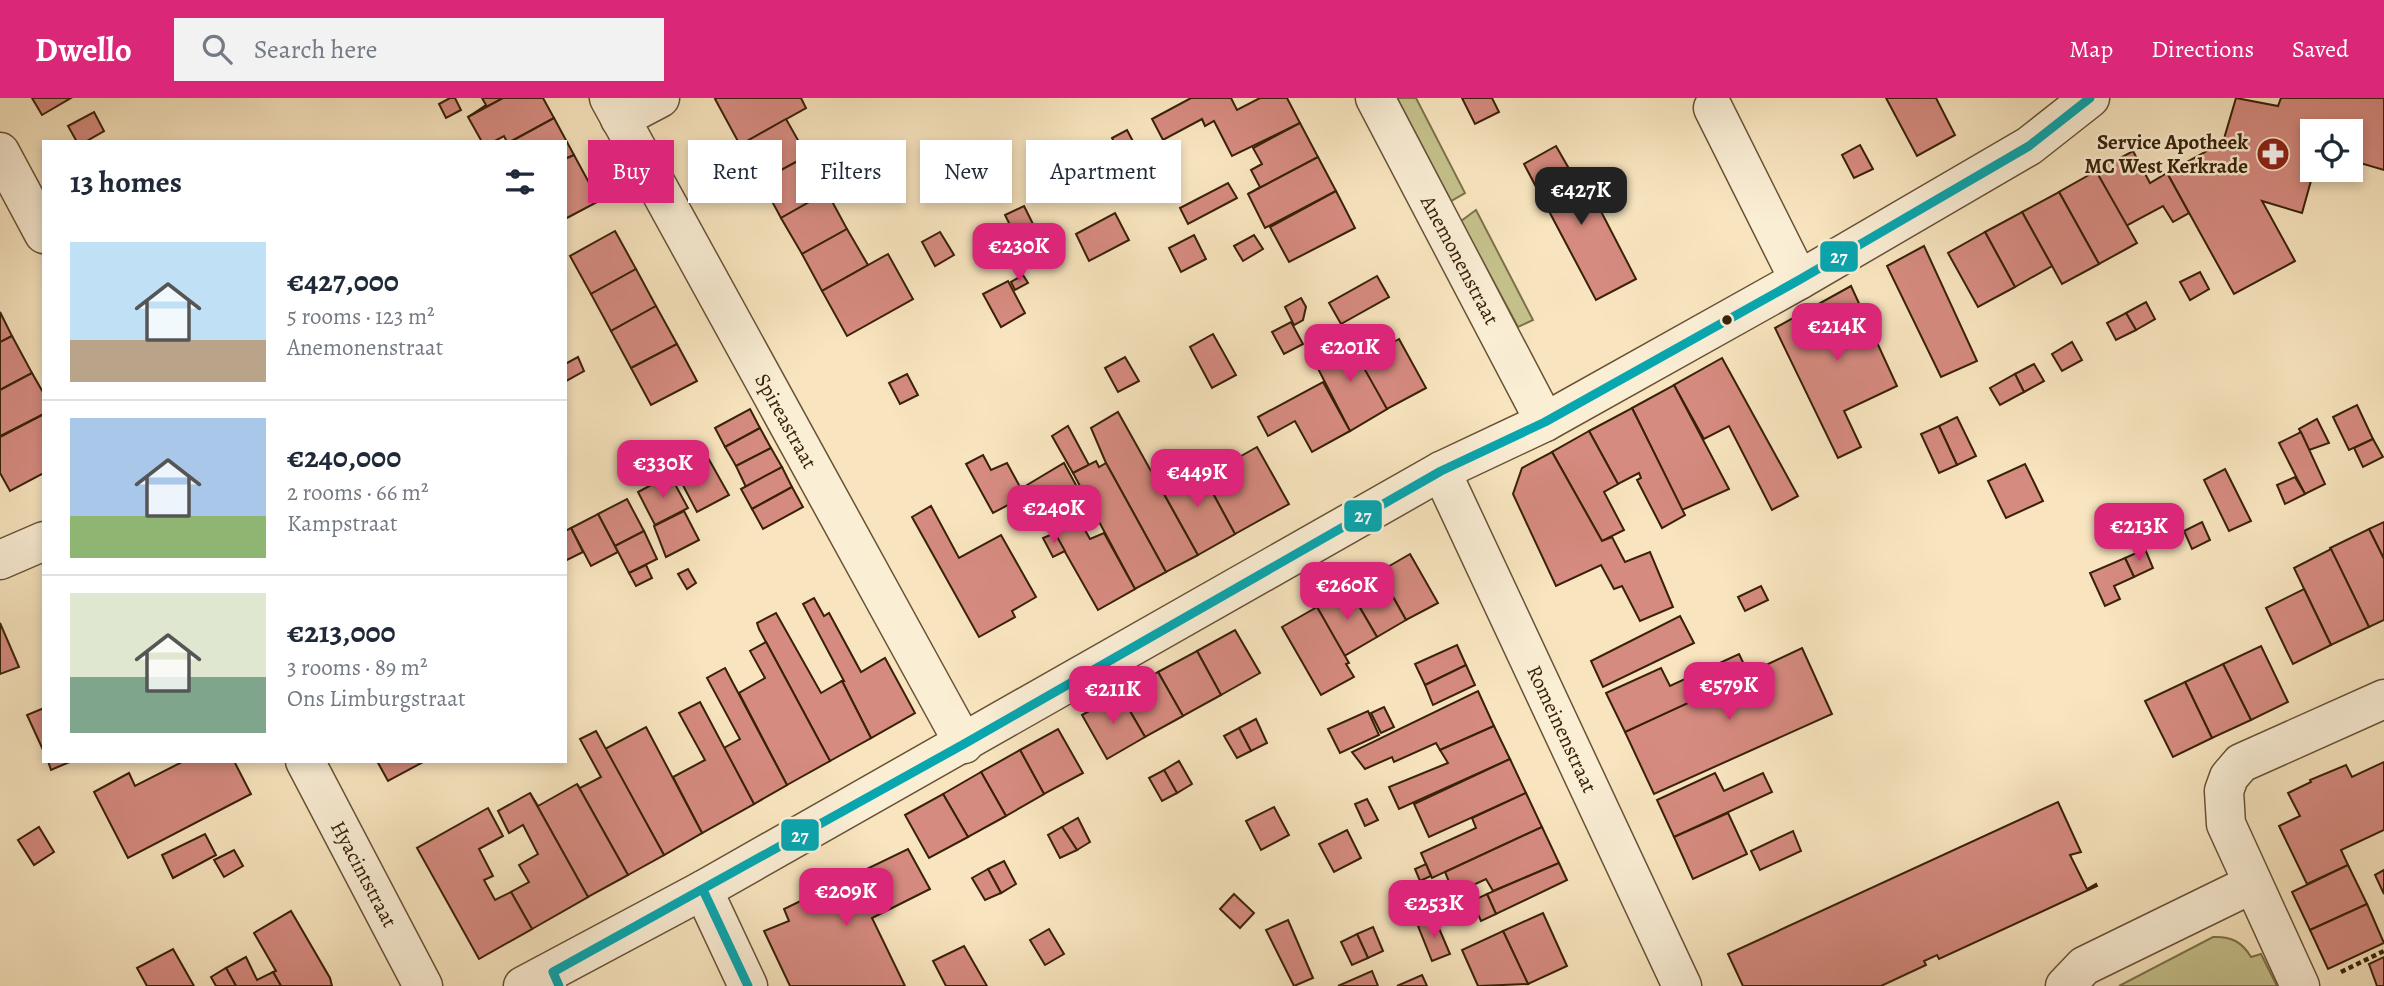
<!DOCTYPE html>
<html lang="en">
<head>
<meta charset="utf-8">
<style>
	body { margin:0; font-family:Alegreya,serif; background:#f2f2f3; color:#1f2937; height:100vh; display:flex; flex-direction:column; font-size:26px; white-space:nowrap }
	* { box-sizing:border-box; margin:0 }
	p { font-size:23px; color:#747a83 }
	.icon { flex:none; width:38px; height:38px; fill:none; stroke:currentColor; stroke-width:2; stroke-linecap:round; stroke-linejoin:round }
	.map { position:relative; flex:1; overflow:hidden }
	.side { position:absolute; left:42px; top:42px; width:525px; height:623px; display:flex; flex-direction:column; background:#fff; border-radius:0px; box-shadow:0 4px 10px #0003 }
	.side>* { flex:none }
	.banner { position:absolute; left:588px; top:42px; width:665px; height:63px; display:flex; gap:14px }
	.fabs { position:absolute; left:2300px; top:21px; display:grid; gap:14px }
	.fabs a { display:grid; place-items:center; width:63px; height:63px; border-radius:0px; background:#fff; box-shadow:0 4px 10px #0003; font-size:35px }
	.price { position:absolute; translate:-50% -60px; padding:0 16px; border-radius:14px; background:#db2777; color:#fff; font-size:23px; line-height:46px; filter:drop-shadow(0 2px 4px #0008) }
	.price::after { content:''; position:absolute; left:50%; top:42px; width:21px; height:16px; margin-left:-10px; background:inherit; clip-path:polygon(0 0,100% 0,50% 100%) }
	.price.current { background:#222; color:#fff }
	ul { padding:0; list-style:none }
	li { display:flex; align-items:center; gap:21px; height:175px; padding:0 28px }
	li+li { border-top:2px solid #e0e1e3 }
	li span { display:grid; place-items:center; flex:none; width:196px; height:140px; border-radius:0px; color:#555 }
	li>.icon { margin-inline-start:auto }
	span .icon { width:84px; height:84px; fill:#fffc; stroke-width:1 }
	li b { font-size:30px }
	h2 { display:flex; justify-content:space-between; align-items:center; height:84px; padding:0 28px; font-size:30px }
	.tag { padding:0 24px; border-radius:0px; background:#fff; box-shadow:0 4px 10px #0003; font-size:24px; line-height:63px }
	.tag.current { background:#db2777; color:#fff }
	header { display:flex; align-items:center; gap:42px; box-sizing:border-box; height:98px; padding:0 35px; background:#db2777; color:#fff }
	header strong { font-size:33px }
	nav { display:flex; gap:38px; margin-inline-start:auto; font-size:24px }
	.search { width:490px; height:63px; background:#f2f2f3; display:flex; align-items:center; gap:18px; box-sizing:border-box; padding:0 24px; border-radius:0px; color:#747a83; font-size:26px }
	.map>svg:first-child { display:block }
	.green { fill:#c5c28c; stroke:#7e724a; stroke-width:2 }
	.building { fill:#d68b80; stroke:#382108; stroke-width:2 }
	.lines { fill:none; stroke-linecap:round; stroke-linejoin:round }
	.minor-casing { stroke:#685236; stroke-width:41 }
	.path { stroke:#382108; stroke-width:4.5; stroke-dasharray:5 3.5; stroke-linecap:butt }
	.minor { stroke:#faeed5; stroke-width:38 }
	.bus-1-casing { stroke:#faeed5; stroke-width:14 }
	.bus-1 { stroke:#08a6af; stroke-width:9 }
	.bus-dot { fill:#382108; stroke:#faeed5; stroke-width:2.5 }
	.labels { text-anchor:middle; stroke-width:5; stroke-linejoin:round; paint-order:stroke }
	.poi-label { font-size:21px; font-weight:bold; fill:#382108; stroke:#faeed5; text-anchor:end }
	.street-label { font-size:21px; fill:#382108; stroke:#faeed5 }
	.line-badge { stroke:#faeed5; stroke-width:2.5 }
	.badge-label { font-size:19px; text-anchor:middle; font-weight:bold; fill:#fff }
</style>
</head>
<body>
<header>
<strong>Dwello</strong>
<div class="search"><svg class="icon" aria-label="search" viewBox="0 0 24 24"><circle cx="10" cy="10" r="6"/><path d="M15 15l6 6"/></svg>Search here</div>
<nav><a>Map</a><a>Directions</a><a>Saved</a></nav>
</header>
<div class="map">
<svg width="2384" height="888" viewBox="0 0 2384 888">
	<rect width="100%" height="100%" fill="#f8e5bf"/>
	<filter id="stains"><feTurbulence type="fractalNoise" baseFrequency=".00286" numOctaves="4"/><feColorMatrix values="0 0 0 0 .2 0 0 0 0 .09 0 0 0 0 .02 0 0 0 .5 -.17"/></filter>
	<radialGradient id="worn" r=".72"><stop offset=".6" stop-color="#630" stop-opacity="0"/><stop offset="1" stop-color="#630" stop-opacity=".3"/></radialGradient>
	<g class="green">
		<path d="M1397 0H1416L1465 95 1451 103Z"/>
		<path d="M1476 112 1533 222 1518 229 1461 123Z"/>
		<path d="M2213 839C2231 838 2242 844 2251 859L2261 856 2277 888H2119Z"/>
	</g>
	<g class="building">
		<path d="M32 0H71L42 17Z"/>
		<path d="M450 0H455L461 12 446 20 439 6Z"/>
		<path d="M482 0H503L468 19 486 7Z"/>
		<path d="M503 0H543L554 20 510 44H507L504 38 493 44H482L468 19Z"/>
		<path d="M717 0H801L806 10 740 47 715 1Z"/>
		<path d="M1191 0H1231L1237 12 1260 0H1287L1300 25 1232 58 1214 23 1205 28 1202 21 1163 42 1152 21Z"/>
		<path d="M1462 0H1492L1499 14 1475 26Z"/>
		<path d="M1886 0H1936L1955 37 1917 58Z"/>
		<path d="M2236 0 2278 8 2281 0H2384V72L2350 62V33H2312V72H2314L2302 115 2262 103 2295 163 2234 196 2167 75 2223 44Z"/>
		<path d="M94 14 104 33 85 44H77L68 28Z"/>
		<path d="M554 20 574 57 565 61V44H510Z"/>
		<path d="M786 21 807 58 761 83 740 47Z"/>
		<path d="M1300 25 1318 59 1248 96 1260 89 1251 72 1262 66 1253 50Z"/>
		<path d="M1127 32 1137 51 1121 58 1112 40Z"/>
		<path d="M875 47 882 61 866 69 858 55Z"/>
		<path d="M1860 47 1873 71 1854 80 1842 57Z"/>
		<path d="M1556 48 1568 69 1561 73 1576 103 1592 96 1636 181 1596 202 1524 66Z"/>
		<path d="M2133 53 2150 85 2167 75 2189 115 2173 124 2163 108 2126 128 2096 73Z"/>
		<path d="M574 57 599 103 565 121V61Z"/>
		<path d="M807 58 827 94 781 120 761 83Z"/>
		<path d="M1318 59 1336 93 1265 130 1248 96Z"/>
		<path d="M2096 73 2137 145 2099 166 2059 94Z"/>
		<path d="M1113 82 1119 93 1109 99 1103 88Z"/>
		<path d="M1228 85 1237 100 1188 126 1180 110Z"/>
		<path d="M1336 93 1355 130 1289 164 1270 129Z"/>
		<path d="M827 94 847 131 802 156 781 120Z"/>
		<path d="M2059 94 2099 166 2062 186 2022 114Z"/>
		<path d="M1024 108 1033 126 1014 135 1005 117Z"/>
		<path d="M2022 114 2052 168 2015 189 1985 134Z"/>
		<path d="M1115 115 1129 142 1089 163 1076 136Z"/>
		<path d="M847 131 868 167 822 193 802 156Z"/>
		<path d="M615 133 636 171 591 196 570 158Z"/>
		<path d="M940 134 954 157 935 168 922 144Z"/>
		<path d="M1985 134 2015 189 1978 209 1948 155Z"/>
		<path d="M1194 137 1206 161 1181 174 1169 150Z"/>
		<path d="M1254 137 1263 151 1243 163 1234 148Z"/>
		<path d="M1924 148 1977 263 1941 279 1887 168Z"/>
		<path d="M888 156 913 201 847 238 822 193Z"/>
		<path d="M636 171 656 208 611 233 591 196Z"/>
		<path d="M2200 174 2209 191 2190 202 2180 184Z"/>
		<path d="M1023 177 1028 185 1015 192 1011 184Z"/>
		<path d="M1377 178 1389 199 1341 226 1329 205Z"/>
		<path d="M1008 183 1025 215 1001 229 983 196Z"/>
		<path d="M1851 188 1897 288 1844 313 1861 349 1838 360 1775 230Z"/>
		<path d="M1301 200 1306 209 1303 222 1294 227 1285 209Z"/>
		<path d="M2146 204 2155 221 2136 232 2126 215Z"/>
		<path d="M656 208 677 246 631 270 611 233Z"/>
		<path d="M0 214 12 238 0 244Z"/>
		<path d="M2126 215 2136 232 2116 242 2107 225Z"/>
		<path d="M1291 224 1303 246 1284 256 1272 234Z"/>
		<path d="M1213 236 1236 277 1212 290 1190 249Z"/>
		<path d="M12 238 32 275 0 292V244Z"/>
		<path d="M1350 239 1387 311 1350 333 1312 259Z"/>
		<path d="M1399 241 1426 290 1387 311 1360 263Z"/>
		<path d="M2072 244 2082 262 2062 273 2052 256Z"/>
		<path d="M677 246 697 283 651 307 631 270Z"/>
		<path d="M578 259 584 273 566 283 565 266Z"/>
		<path d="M1125 259 1139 283 1118 294 1105 270Z"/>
		<path d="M1722 260 1798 398 1772 412 1729 328 1704 341 1674 287Z"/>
		<path d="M2034 266 2044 283 2024 294 2015 276Z"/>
		<path d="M32 275 44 296V316L0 338V292Z"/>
		<path d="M907 276 918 297 900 306 889 285Z"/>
		<path d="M2015 276 2024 294 2000 307 1990 290Z"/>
		<path d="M1323 284 1350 333 1312 354 1295 323 1268 338 1258 319Z"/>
		<path d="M1674 287 1729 391 1682 412 1632 310Z"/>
		<path d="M2357 307 2373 341 2349 352 2333 319Z"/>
		<path d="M1632 310 1685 417 1662 430 1637 382 1641 380 1639 375 1618 386 1589 333Z"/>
		<path d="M750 311 760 330 725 349 715 330Z"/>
		<path d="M1118 314 1198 457 1166 474 1106 365 1091 330Z"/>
		<path d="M44 316V375L10 393 0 375V339Z"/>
		<path d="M1957 319 1976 358 1957 367 1939 328Z"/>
		<path d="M2317 321 2329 345 2309 352 2299 331Z"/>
		<path d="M1068 328 1089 367 1073 375 1052 338Z"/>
		<path d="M1939 328 1957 367 1939 375 1921 336Z"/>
		<path d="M760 330 771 350 736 368 725 349Z"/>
		<path d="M1589 333 1618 386 1604 394 1624 432 1602 443 1552 354Z"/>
		<path d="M2301 334 2325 386 2305 396 2279 345Z"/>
		<path d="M2373 341 2383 359 2363 369 2354 350Z"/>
		<path d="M1257 349 1289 406 1235 436 1204 379Z"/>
		<path d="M771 350 782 369 746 389 736 368Z"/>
		<path d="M1552 354 1602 443 1612 439 1625 464 1650 454 1673 509 1640 523 1622 488 1614 491 1601 467 1556 488 1513 396 1522 370Z"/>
		<path d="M983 357 991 372 1007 365 1025 398 993 415 966 366Z"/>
		<path d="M707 358 729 397 697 414 676 374Z"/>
		<path d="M1096 363 1099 369 1106 365 1166 474 1135 491 1073 375Z"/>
		<path d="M1064 365 1083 400 1071 407 1090 441 1104 435 1135 491 1098 512 1027 387Z"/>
		<path d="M1194 366 1201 379H1204L1235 436 1198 457 1158 385Z"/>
		<path d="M2025 366 2043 403 2006 420 1988 383Z"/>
		<path d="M782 369 792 389 752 411 741 391Z"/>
		<path d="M2225 371 2251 423 2229 433 2204 382Z"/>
		<path d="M670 377 688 410 655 427 638 394Z"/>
		<path d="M2295 379 2305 396 2285 406 2277 387Z"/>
		<path d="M792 389 803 409 763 431 752 411Z"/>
		<path d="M627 401 644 433 615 448 598 416Z"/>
		<path d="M931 408 959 460 1001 437 1036 499 1012 513 1015 519 979 539 912 419Z"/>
		<path d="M684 413 699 442 666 459 654 428Z"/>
		<path d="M598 416 618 454 591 468 571 430Z"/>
		<path d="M2202 424 2210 442 2192 451 2184 433Z"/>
		<path d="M2384 424V461L2369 431Z"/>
		<path d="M571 430 583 454 565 463V433Z"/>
		<path d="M2369 431 2384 461V522L2369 529 2330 450Z"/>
		<path d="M644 433 657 461 629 475 615 448Z"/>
		<path d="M1055 435 1065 453 1053 459 1043 440Z"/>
		<path d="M2145 451 2153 470 2134 479 2125 460Z"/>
		<path d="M2331 451 2369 529 2331 547 2294 470Z"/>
		<path d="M1410 456 1438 505 1406 522 1379 474Z"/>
		<path d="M2125 460 2134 479 2114 488 2120 501 2105 508 2090 475Z"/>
		<path d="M646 467 652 480 636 488 629 475Z"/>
		<path d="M688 471 696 485 687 491 678 476Z"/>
		<path d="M1379 474 1406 522 1377 539 1349 491Z"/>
		<path d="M1761 488 1768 502 1745 513 1738 499Z"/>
		<path d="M1349 491 1377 539 1344 558 1317 509Z"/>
		<path d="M2304 491 2331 547 2293 566 2266 510Z"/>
		<path d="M814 500 824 518 829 515 861 574 885 560 915 615 871 640 842 583H844L803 506Z"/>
		<path d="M1317 509 1349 565 1346 566 1354 579 1321 597 1282 529Z"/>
		<path d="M776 515 821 595 842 583 871 640 830 663 759 531 757 525Z"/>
		<path d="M1680 518 1694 545 1603 589 1591 563Z"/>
		<path d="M0 525 19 569 0 576Z"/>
		<path d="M1235 532 1260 575 1221 597 1197 553Z"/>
		<path d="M766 544 830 663 787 687 739 595 765 580 750 553Z"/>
		<path d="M1457 547 1466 567 1425 587 1415 566Z"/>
		<path d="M2261 548 2288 604 2251 622 2223 566Z"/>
		<path d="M1802 550 1832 616 1654 696 1625 634Z"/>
		<path d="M1197 553 1221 597 1183 618 1158 574Z"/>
		<path d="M1739 556 1749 577 1625 634 1606 595 1661 570 1670 588Z"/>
		<path d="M2223 566 2251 622 2212 640 2185 584Z"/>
		<path d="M1466 567 1475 587 1433 607 1425 587Z"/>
		<path d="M725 570 787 687 754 706 724 650 740 641 707 580Z"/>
		<path d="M1158 574 1183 618 1145 639 1120 596Z"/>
		<path d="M2185 584 2212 640 2173 659 2145 603Z"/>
		<path d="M1478 593 1494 628 1440 652 1436 645 1394 664 1392 659 1365 671 1352 654Z"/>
		<path d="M1120 596 1145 639 1107 661 1082 617Z"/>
		<path d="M700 604 754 706 702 735 673 679 705 662 679 615Z"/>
		<path d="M1384 609 1394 629 1381 635 1371 615Z"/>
		<path d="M44 610V654L27 617Z"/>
		<path d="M1368 613 1379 637 1340 655 1328 631Z"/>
		<path d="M1256 621 1267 645 1251 653 1239 630Z"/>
		<path d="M1494 628 1510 661 1399 711 1389 689 1448 665 1440 652Z"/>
		<path d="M646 629 702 735 664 757 605 651Z"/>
		<path d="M1239 630 1251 653 1237 660 1224 638Z"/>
		<path d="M1058 631 1083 675 1044 696 1020 652Z"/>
		<path d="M596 633 664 757 628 777 577 686 580 690 601 679 580 641Z"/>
		<path d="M1020 652 1044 696 1006 718 981 674Z"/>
		<path d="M1510 661 1526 695 1429 739 1414 706Z"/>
		<path d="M48 663H72L51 672Z"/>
		<path d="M184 663H234L251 696 128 760 94 694 129 675 135 688Z"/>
		<path d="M377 663H425L388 683Z"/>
		<path d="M1179 663 1192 686 1177 695 1164 672Z"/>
		<path d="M2384 664V732L2341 752 2348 767 2307 786 2279 728 2300 718 2288 695 2311 684 2310 682 2346 667 2352 679Z"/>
		<path d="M1164 672 1177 695 1162 703 1149 680Z"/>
		<path d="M981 674 1006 718 968 739 943 696Z"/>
		<path d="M1715 675 1724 693 1763 675 1772 694 1674 739 1657 702Z"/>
		<path d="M577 686 628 777 588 799 530 695 538 708Z"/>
		<path d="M530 695 588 799 532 831 511 794 529 784 519 767 538 756 523 727 509 735 498 713Z"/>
		<path d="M1526 695 1542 729 1432 780 1421 755 1476 730 1472 720Z"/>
		<path d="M943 696 968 739 929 760 905 717Z"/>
		<path d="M1367 701 1378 722 1365 728 1355 706Z"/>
		<path d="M2058 704 2081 754 2070 757 2087 791 2096 786 2097 788 1939 861 1937 857 1924 863 1926 867 1881 888H1743L1728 856Z"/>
		<path d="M1274 709 1289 737 1261 752 1246 723Z"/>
		<path d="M488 710 503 738 479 751 493 778 484 782 495 802 511 794 532 831 479 861 417 750Z"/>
		<path d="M1728 715 1747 756 1693 781 1674 739Z"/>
		<path d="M1078 720 1090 744 1077 752 1062 729Z"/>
		<path d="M39 729 54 754 34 767 18 742Z"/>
		<path d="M1062 729 1077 752 1060 760 1048 737Z"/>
		<path d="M1542 729 1559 765 1493 793 1486 781 1454 796 1445 774Z"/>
		<path d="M1347 732 1361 760 1334 774 1319 746Z"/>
		<path d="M1793 733 1801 753 1760 772 1751 753Z"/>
		<path d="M205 736 216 757 173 780 162 757Z"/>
		<path d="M908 751 930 791 872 820 905 888H790L764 833 789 823 784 811Z"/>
		<path d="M234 752 243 768 224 779 214 762Z"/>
		<path d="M1004 763 1016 786 1001 795 988 771Z"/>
		<path d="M1559 765 1567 782 1496 816 1487 796Z"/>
		<path d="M1426 766 1431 778 1420 783 1415 771Z"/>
		<path d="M2348 767 2367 806 2310 832 2292 794Z"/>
		<path d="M988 771 1001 795 985 802 972 780Z"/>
		<path d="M2384 772V796L2375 777Z"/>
		<path d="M1234 796 1254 815 1240 830 1220 811Z"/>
		<path d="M1487 796 1496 816 1481 823 1472 803Z"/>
		<path d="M2367 806 2384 845 2328 871 2310 832Z"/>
		<path d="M291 813 330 880 332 888H281L273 874 276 873 254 835Z"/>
		<path d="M1543 815 1567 868 1528 886 1503 833Z"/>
		<path d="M1435 821 1450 856 1432 863 1418 828Z"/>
		<path d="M1288 822 1313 880 1294 888 1266 832Z"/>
		<path d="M1373 829 1383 853 1368 860 1357 836Z"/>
		<path d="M1049 831 1064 856 1045 867 1030 842Z"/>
		<path d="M1503 833 1528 886 1478 888 1462 852Z"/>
		<path d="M1357 836 1368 860 1352 867 1341 844Z"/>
		<path d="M964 848 987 888H946L933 863Z"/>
		<path d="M173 851 194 888H147L137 870Z"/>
		<path d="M246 859 257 882 273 874 281 888H236L226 870Z"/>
		<path d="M2384 859V888H2377L2369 866Z"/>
		<path d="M226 870 236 888H216L211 879Z"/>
		<path d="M1372 873 1378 888H1338Z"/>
		<path d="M1422 877 1427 888H1397Z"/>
	</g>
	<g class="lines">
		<defs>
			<g id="minor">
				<path d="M609 0 964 646"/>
				<path d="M1375 0 1545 324"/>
				<path d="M1713 10 1799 182"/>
				<path d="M620 21 660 0"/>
				<path d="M0 54 44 136"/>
				<path d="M1441 373 1682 888"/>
				<path d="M0 462 44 443"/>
				<path d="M305 663 423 888"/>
				<path d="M703 792 748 888"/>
				<path d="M523 888 703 792 1441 373 1545 324 1799 182 2029 48 2090 0"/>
				<path d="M2065 888 2084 868 2252 786"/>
				<path d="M2300 888 2226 726 2224 693 2229 679 2241 665 2384 601"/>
			</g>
		</defs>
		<use href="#minor" class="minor-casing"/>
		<path class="path" d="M2341 874 2384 853"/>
		<use href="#minor" class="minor"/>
		<defs>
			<g id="bus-1">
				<path d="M703 792 748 888"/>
				<path d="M559 888 553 874 964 646 1441 373 1545 324 1799 182 2029 48 2090 0"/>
			</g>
		</defs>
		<use href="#bus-1" class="bus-1-casing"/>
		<use href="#bus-1" class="bus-1"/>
	</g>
	<defs>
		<symbol id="pharmacy-disc" viewBox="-11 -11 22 22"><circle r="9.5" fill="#8f2418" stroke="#faeed5"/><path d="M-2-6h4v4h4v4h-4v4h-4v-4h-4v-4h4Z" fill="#fff"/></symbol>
	</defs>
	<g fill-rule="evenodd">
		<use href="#pharmacy-disc" x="2254" y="37" width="38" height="38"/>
	</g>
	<circle class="bus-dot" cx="1727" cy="222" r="6"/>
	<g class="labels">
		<g class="poi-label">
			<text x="2248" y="51">Service Apotheek<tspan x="2248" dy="24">MC West Kerkrade</tspan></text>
		</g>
		<g class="street-label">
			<text transform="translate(1460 162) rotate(62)" y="7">Anemonenstraat</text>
			<text transform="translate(786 323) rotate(61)" y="7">Spireastraat</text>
			<text transform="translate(1562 631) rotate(65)" y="7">Romeinenstraat</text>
			<text transform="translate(364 776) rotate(62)" y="7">Hyacintstraat</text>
		</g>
	</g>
	<g class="line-badge">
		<rect x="1819" y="142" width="40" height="33" rx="7" fill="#08a6af"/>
		<rect x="1343" y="401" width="40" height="34" rx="7" fill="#08a6af"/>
		<rect x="780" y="720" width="40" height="34" rx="7" fill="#08a6af"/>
	</g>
	<g class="badge-label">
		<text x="1839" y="165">27</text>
		<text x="1363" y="424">27</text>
		<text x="800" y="744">27</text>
	</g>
	<rect width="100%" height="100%" filter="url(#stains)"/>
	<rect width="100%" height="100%" fill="url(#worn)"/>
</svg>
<div class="fabs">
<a><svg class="icon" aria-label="locate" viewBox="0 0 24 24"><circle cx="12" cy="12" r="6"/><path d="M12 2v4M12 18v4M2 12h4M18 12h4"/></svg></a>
</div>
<b class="price current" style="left:1581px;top:129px">€427K</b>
<b class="price" style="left:1019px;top:185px">€230K</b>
<b class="price" style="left:1837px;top:265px">€214K</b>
<b class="price" style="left:1350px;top:286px">€201K</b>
<b class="price" style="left:663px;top:402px">€330K</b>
<b class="price" style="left:1197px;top:411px">€449K</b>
<b class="price" style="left:1054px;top:447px">€240K</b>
<b class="price" style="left:2139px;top:465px">€213K</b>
<b class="price" style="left:1347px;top:524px">€260K</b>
<b class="price" style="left:1729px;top:624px">€579K</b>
<b class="price" style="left:1113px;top:628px">€211K</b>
<b class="price" style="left:846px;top:830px">€209K</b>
<b class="price" style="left:1434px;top:842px">€253K</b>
<div class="banner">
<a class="tag current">Buy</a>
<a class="tag">Rent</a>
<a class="tag">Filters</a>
<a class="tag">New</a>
<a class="tag">Apartment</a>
</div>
<section class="side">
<h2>13 homes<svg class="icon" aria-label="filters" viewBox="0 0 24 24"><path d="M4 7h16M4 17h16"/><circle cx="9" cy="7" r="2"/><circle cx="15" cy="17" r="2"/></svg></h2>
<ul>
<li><span style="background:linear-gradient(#bfe0f5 70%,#b9a48a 0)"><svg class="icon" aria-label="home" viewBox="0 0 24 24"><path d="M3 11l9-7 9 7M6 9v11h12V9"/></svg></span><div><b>€427,000</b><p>5 rooms · 123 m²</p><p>Anemonenstraat</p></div></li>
<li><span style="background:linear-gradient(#a9c7e8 70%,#8fb573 0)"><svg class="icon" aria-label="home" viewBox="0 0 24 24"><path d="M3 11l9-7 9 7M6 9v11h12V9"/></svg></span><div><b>€240,000</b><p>2 rooms · 66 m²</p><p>Kampstraat</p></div></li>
<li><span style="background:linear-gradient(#dfe7d0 60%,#7fa58c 0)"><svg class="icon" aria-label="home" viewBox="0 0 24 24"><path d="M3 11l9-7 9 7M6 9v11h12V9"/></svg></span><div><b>€213,000</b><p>3 rooms · 89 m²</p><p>Ons Limburgstraat</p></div></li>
</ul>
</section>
</div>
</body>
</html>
